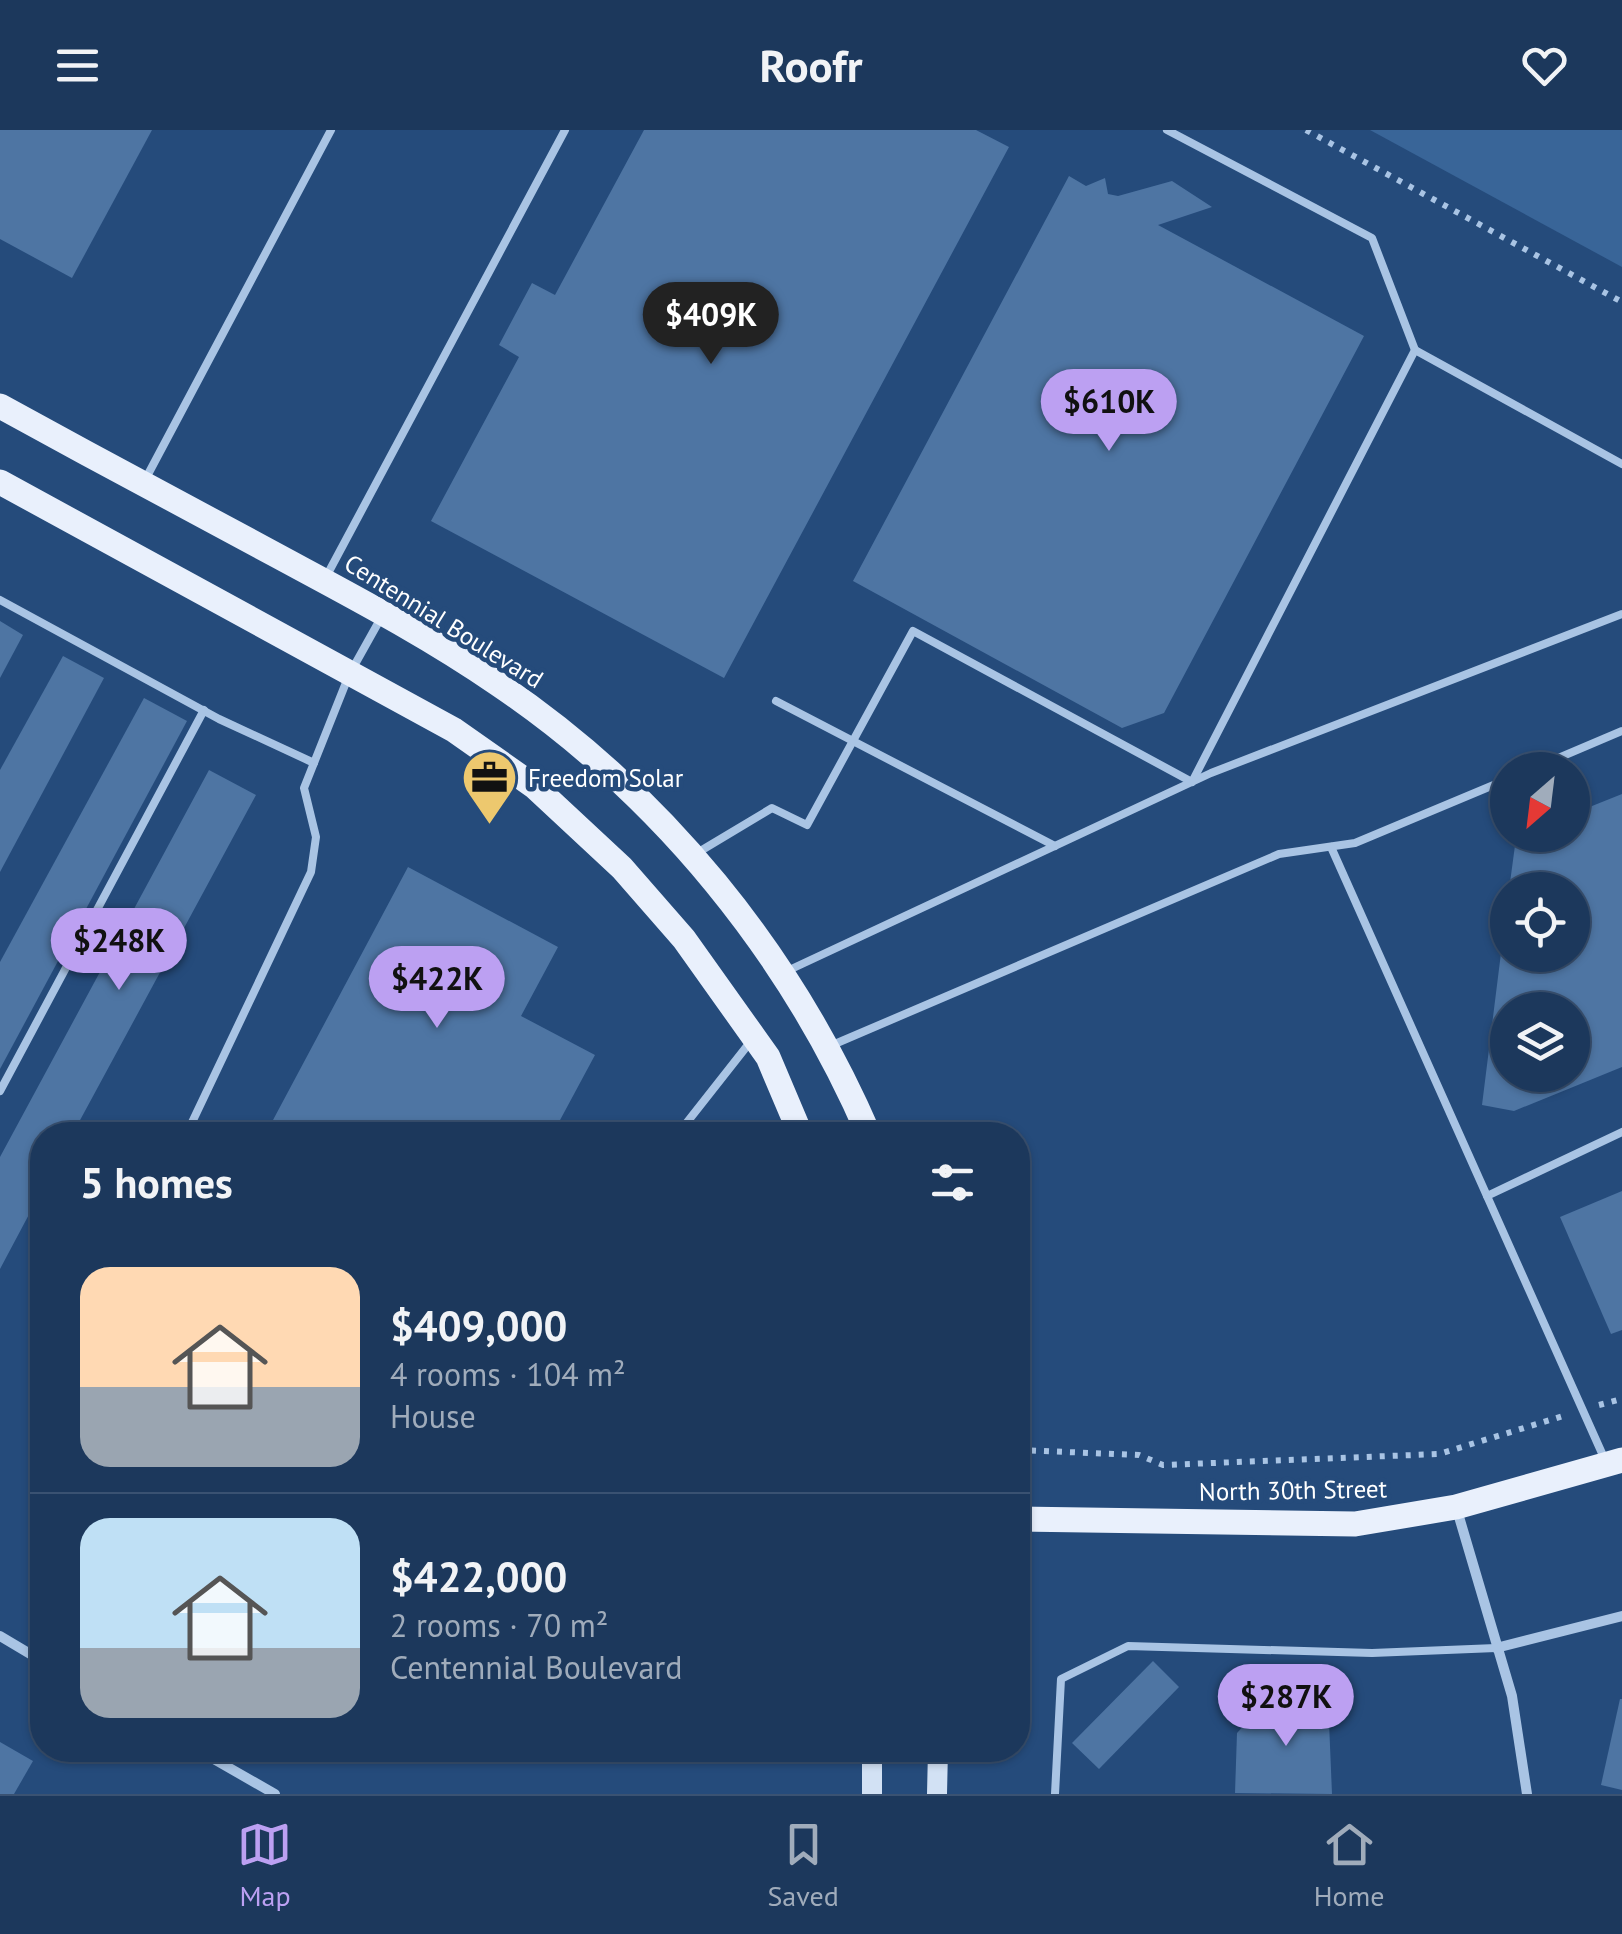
<!DOCTYPE html>
<html lang="en">
<head>
<meta charset="utf-8">
<style>
	body { margin:0; font-family:"PT Sans",sans-serif; background:#294365; color:#f1f3f6; height:100vh; display:flex; flex-direction:column; font-size:38px; white-space:nowrap }
	* { box-sizing:border-box; margin:0 }
	p { font-size:32px; color:#a0acbb }
	.icon { flex:none; width:55px; height:55px; fill:none; stroke:currentColor; stroke-width:2; stroke-linecap:round; stroke-linejoin:round }
	.map { position:relative; flex:1; overflow:hidden }
	.sheet { position:absolute; left:30px; top:992px; width:1000px; height:640px; display:flex; flex-direction:column; background:#1c385c; border-radius:40px; box-shadow:0 2px 8px #0004,0 0 0 2px #3a5272 }
	.sheet>* { flex:none }
	.needle { width:65px; rotate:208deg }
	.tools { position:absolute; left:1490px; top:622px; display:grid; gap:20px }
	.tools a { display:grid; place-items:center; width:100px; height:100px; border-radius:50%; background:#1c385c; box-shadow:0 2px 8px #0004,0 0 0 2px #3a5272; font-size:50px }
	.price { position:absolute; translate:-50% -85px; padding:0 22px; border-radius:35px; background:#bca0f2; color:#111; font-size:32px; line-height:65px; filter:drop-shadow(0 2px 5px #0008) }
	.price::after { content:''; position:absolute; left:50%; top:60px; width:30px; height:22px; margin-left:-15px; background:inherit; clip-path:polygon(0 0,100% 0,50% 100%) }
	.price.active { background:#222; color:#fff }
	ul { padding:0; list-style:none }
	li { display:flex; align-items:center; gap:30px; height:250px; padding:0 50px }
	li+li { border-top:2px solid #3a5272 }
	li span { display:grid; place-items:center; flex:none; width:280px; height:200px; border-radius:30px; color:#555 }
	li>.icon { margin-inline-start:auto }
	span .icon { width:120px; height:120px; fill:#fffc; stroke-width:1 }
	li b { font-size:42px }
	h2 { display:flex; justify-content:space-between; align-items:center; height:120px; padding:0 50px; font-size:42px }
	header { display:flex; justify-content:space-between; align-items:center; height:130px; padding:0 50px; background:#1c385c; font-size:45px; font-weight:600 }
	.tab-bar { display:flex; justify-content:space-around; align-items:center; height:140px; border-top:2px solid #3a5272; background:#1c385c; font-size:28px; color:#a0acbb }
	.tab-bar a { display:grid; justify-items:center; gap:5px }
	.tab-bar .active { color:#bca0f2 }
	.map>svg:first-child { display:block }
	.green { fill:#396598 }
	.building { fill:#4e75a3; fill-rule:evenodd }
	.lines { fill:none; stroke-linecap:round; stroke-linejoin:round }
	.path { stroke:#a9c4e4; stroke-width:6; stroke-dasharray:5 8; stroke-linecap:butt }
	.lane { stroke:#a9c4e4; stroke-width:8 }
	.street { stroke:#a9c4e4; stroke-width:10 }
	.secondary { stroke:#d2e1f4; stroke-width:20 }
	.primary { stroke:#e9f0fc; stroke-width:25 }
	.labels { text-anchor:middle; stroke-width:9; stroke-linejoin:round; paint-order:stroke }
	.street-label { font-size:25px; fill:#fff; stroke:#254b7b }
	.poi-label { font-size:25px; fill:#fff; stroke:#254b7b; text-anchor:start }
</style>
</head>
<body>
<header><svg class="icon" aria-label="menu" viewBox="0 0 24 24"><path d="M4 6h16M4 12h16M4 18h16"/></svg>Roofr<svg class="icon" aria-label="heart" viewBox="0 0 24 24"><path d="M12 20l-8-8c-3-5 5-10 8-4 3-6 11-1 8 4z"/></svg></header>
<div class="map">
<svg width="1622" height="1664" viewBox="0 0 1622 1664">
	<rect width="100%" height="100%" fill="#254b7b"/>
	<path class="green" d="M1370 0H1622V137Z"/>
	<g class="building">
		<path d="M0 0H152L72 148 0 109Z"/>
		<path d="M644 0H976L1009 17 724 548 431 391 519 227 499 215 532 153 555 165Z"/>
		<path d="M1069 46 1086 56 1105 48 1108 64 1118 66 1172 51 1212 77 1158 95 1364 206 1164 583 1122 598 853 451Z"/>
		<path d="M0 491 23 505 0 548Z"/>
		<path d="M63 526 104 548 0 742V640Z"/>
		<path d="M144 568 187 591 0 939V832Z"/>
		<path d="M209 640 256 665 72 1005H42V1060L0 1139V1027Z"/>
		<path d="M1622 664V937L1514 981 1482 975 1505 791 1508 825H1572V760H1509L1516 708 1572 705V684ZM1508 880H1572V945H1508Z"/>
		<path d="M408 737 558 817 521 886 595 925 552 1005H265Z"/>
		<path d="M1622 1061V1200L1611 1204 1560 1087Z"/>
		<path d="M1153 1531 1179 1557 1099 1639 1072 1613Z"/>
		<path d="M1328 1568 1332 1664 1235 1663 1237 1603 1268 1569Z"/>
		<path d="M1620 1569H1622V1660L1601 1655Z"/>
		<path d="M0 1612 33 1631 14 1664H0Z"/>
	</g>
	<g class="lines">
		<g class="path">
			<path d="M1306 0 1622 172"/>
			<path d="M1599 1275 1622 1269"/>
			<path d="M1018 1320 1139 1325 1163 1335 1439 1324 1563 1286"/>
		</g>
		<g class="lane">
			<path d="M1167 0 1372 108 1415 220"/>
			<path d="M145 350 331 0"/>
			<path d="M326 447 565 0"/>
			<path d="M0 470 219 589 314 633"/>
			<path d="M776 571 1055 716"/>
			<path d="M1530 640 1622 601"/>
			<path d="M1331 717 1605 1330"/>
			<path d="M697 723 772 678 807 695 913 501 1192 652 1415 220 1622 334"/>
			<path d="M787 841 1211 643 1622 484"/>
			<path d="M830 916 1279 724 1355 713 1508 649"/>
			<path d="M0 961 204 580"/>
			<path d="M186 1005 311 742 316 707 304 658 349 545 382 486"/>
			<path d="M677 1005 751 911"/>
			<path d="M1487 1066 1622 1002"/>
			<path d="M1055 1664 1061 1549 1128 1516 1372 1523 1496 1518"/>
		</g>
		<g class="street">
			<path d="M1457 1380 1512 1566 1527 1664"/>
			<path d="M0 1506 42 1531"/>
			<path d="M1496 1518 1622 1486"/>
			<path d="M198 1620 275 1664"/>
		</g>
		<g class="secondary">
			<path d="M872 1664V1620"/>
			<path d="M937 1664 938 1620"/>
		</g>
		<g class="primary">
			<path d="M0 276C91 326 183 375 274 424 350 465 427 505 498 554 662 665 791 824 869 1005"/>
			<path d="M0 352 454 600 535 657 622 738 684 809 768 927 801 1005"/>
			<path d="M1018 1389 1355 1394 1456 1377 1622 1330"/>
		</g>
	</g>
	<defs>
		<symbol id="office-pin" viewBox="-11 -11 22 30"><path d="M0 17L-7.5 6A9.5 9.5 0 1 1 7.5 6Z" fill="#edc86e" stroke="#254b7b"/><path d="M-6-3h4V-5.5h4V-3h4V5H-6ZM-1-4.5V-3h2v-1.5ZM-6 0V1H6V0Z" fill="#111"/></symbol>
	</defs>
	<g fill-rule="evenodd">
		<use href="#office-pin" x="458" y="616" width="63" height="86"/>
	</g>
	<g class="labels">
		<g class="street-label">
			<text transform="translate(444 491) rotate(32)" y="9">Centennial Boulevard</text>
			<text transform="translate(1293 1360) rotate(-1)" y="9">North 30th Street</text>
		</g>
		<g class="poi-label">
			<text x="528" y="657">Freedom Solar</text>
		</g>
	</g>
</svg>
<div class="tools">
<a><svg class="needle" viewBox="-14 -14 28 28"><path d="M0-13l5 13h-10z" fill="#e53935"/><path d="M0 13l5-13h-10z" fill="#a0acbb"/></svg></a>
<a><svg class="icon" aria-label="locate" viewBox="0 0 24 24"><circle cx="12" cy="12" r="6"/><path d="M12 2v4M12 18v4M2 12h4M18 12h4"/></svg></a>
<a><svg class="icon" aria-label="layers" viewBox="0 0 24 24"><path d="M12 4l9 5-9 5-9-5zM3 14l9 5 9-5"/></svg></a>
</div>
<b class="price active" style="left:711px;top:237px">$409K</b>
<b class="price" style="left:1109px;top:324px">$610K</b>
<b class="price" style="left:119px;top:863px">$248K</b>
<b class="price" style="left:437px;top:901px">$422K</b>
<b class="price" style="left:1286px;top:1619px">$287K</b>
<section class="sheet">
<h2>5 homes<svg class="icon" aria-label="filters" viewBox="0 0 24 24"><path d="M4 7h16M4 17h16"/><circle cx="9" cy="7" r="2"/><circle cx="15" cy="17" r="2"/></svg></h2>
<ul>
<li><span style="background:linear-gradient(#ffd9b3 60%,#9aa5b1 0)"><svg class="icon" aria-label="home" viewBox="0 0 24 24"><path d="M3 11l9-7 9 7M6 9v11h12V9"/></svg></span><div><b>$409,000</b><p>4 rooms · 104 m²</p><p>House</p></div></li>
<li><span style="background:linear-gradient(#bfe0f5 65%,#9aa5b1 0)"><svg class="icon" aria-label="home" viewBox="0 0 24 24"><path d="M3 11l9-7 9 7M6 9v11h12V9"/></svg></span><div><b>$422,000</b><p>2 rooms · 70 m²</p><p>Centennial Boulevard</p></div></li>
</ul>
</section>
</div>
<nav class="tab-bar">
<a class="active"><svg class="icon" aria-label="map" viewBox="0 0 24 24"><path d="M3 6l6-2 6 2 6-2v14l-6 2-6-2-6 2zM9 4v14M15 6v14"/></svg>Map</a>
<a><svg class="icon" aria-label="saved" viewBox="0 0 24 24"><path d="M7 4h10v16l-5-4-5 4z"/></svg>Saved</a>
<a><svg class="icon" aria-label="home" viewBox="0 0 24 24"><path d="M3 11l9-7 9 7M6 9v11h12V9"/></svg>Home</a>
</nav>
</body>
</html>
